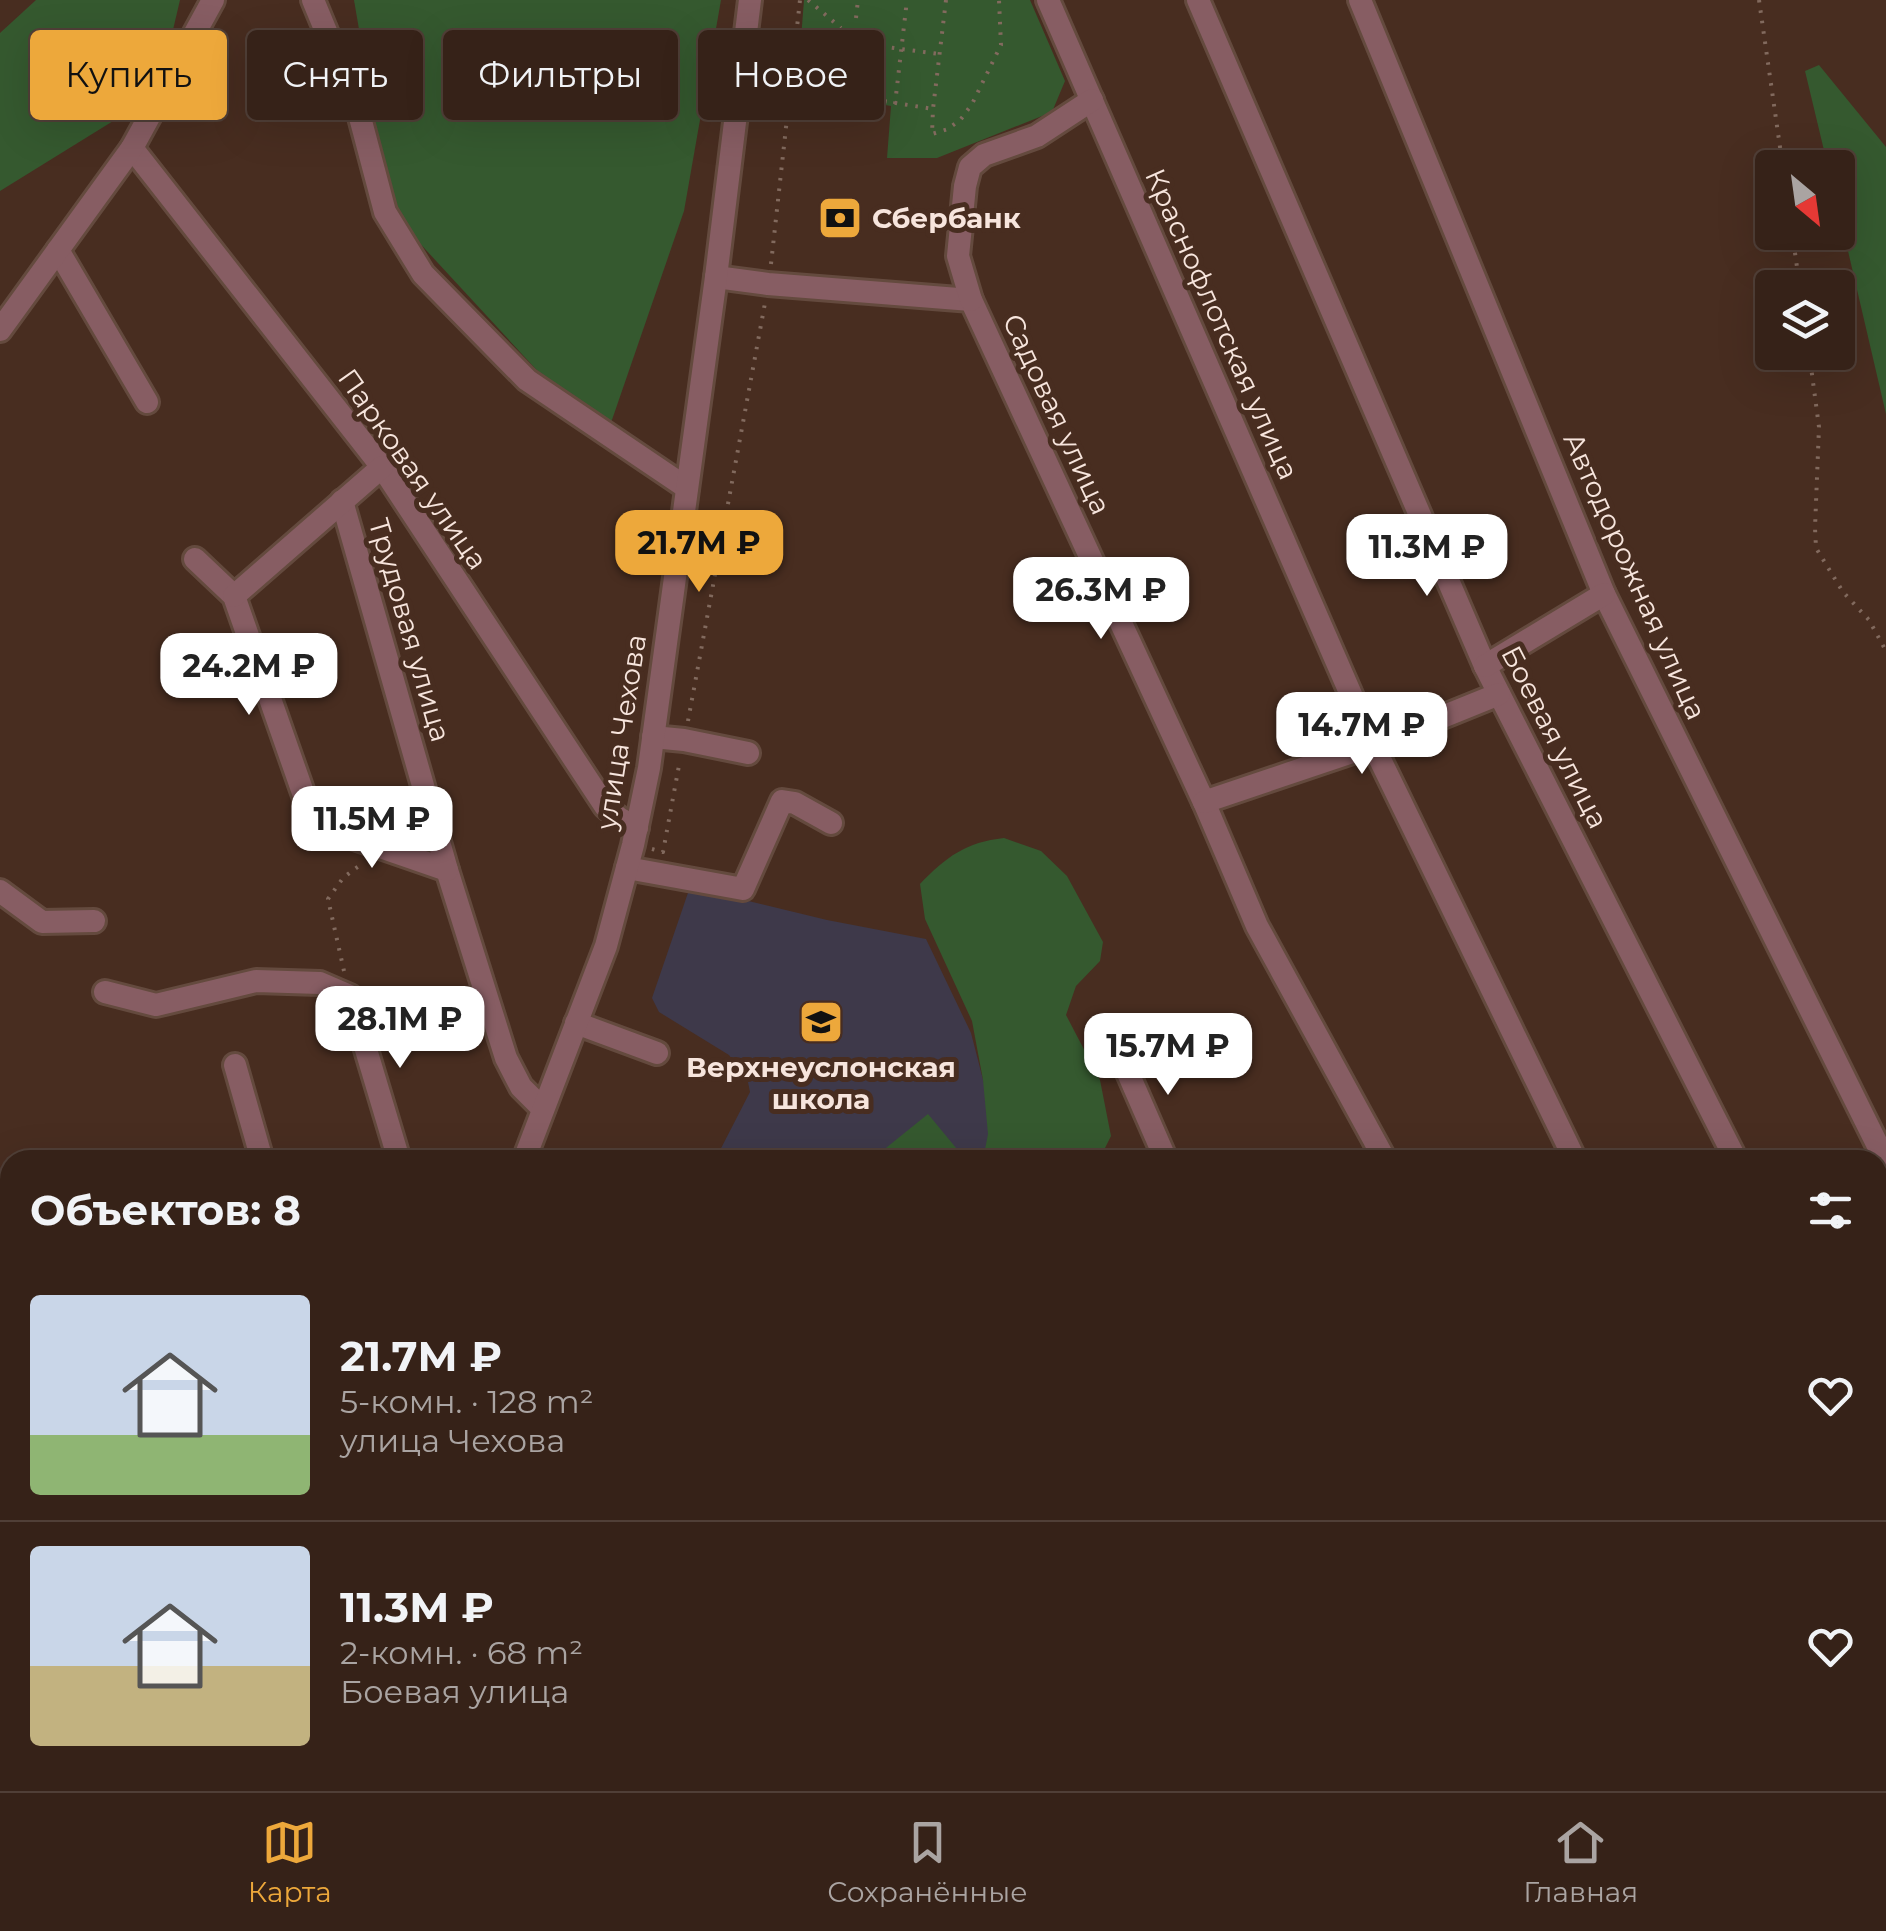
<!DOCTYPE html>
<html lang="ru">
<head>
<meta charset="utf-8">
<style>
	body { margin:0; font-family:Montserrat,sans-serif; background:#3d2a21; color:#f1f3f6; height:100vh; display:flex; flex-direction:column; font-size:38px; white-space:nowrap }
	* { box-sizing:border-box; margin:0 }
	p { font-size:32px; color:#aaa4a2 }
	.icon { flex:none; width:55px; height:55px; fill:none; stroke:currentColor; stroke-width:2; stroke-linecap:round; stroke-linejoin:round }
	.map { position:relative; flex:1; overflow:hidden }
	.side { position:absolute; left:0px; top:1150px; width:1888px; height:642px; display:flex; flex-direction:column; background:#362218; border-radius:30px 30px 0 0; box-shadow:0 10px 40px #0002,0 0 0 2px #503f37 }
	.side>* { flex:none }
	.hud { position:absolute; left:30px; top:30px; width:1000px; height:90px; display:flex; gap:20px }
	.needle { width:65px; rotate:151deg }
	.fabs { position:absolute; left:1755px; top:150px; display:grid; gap:20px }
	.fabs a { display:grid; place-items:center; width:100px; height:100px; border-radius:10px; background:#362218; box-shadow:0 10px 40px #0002,0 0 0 2px #503f37; font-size:50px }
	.price { position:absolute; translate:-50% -85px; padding:0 22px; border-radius:20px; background:#fff; color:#222; font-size:32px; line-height:65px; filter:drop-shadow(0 2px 5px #0008) }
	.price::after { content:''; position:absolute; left:50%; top:60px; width:30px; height:22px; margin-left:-15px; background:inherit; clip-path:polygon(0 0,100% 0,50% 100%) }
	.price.active { background:#eda83b; color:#111 }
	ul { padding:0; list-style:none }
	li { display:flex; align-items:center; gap:30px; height:250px; padding:0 30px }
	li+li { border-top:2px solid #503f37 }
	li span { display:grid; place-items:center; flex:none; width:280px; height:200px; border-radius:10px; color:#555 }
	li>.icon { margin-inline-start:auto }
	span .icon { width:120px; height:120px; fill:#fffc; stroke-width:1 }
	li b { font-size:42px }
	h2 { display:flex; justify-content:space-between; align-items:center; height:120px; padding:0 30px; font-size:42px }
	.chip { padding:0 35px; border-radius:10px; background:#362218; box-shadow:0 10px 40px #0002,0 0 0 2px #503f37; font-size:35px; line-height:90px }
	.chip.active { background:#eda83b; color:#111 }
	.dock { display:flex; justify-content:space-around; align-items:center; height:140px; border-top:2px solid #503f37; background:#362218; font-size:28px; color:#aaa4a2 }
	.dock a { display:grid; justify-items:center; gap:5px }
	.dock .active { color:#eda83b }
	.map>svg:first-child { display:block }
	.education { fill:#3e394a }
	.green { fill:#35592f }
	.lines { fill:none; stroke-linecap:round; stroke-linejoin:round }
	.minor-casing { stroke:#644a3e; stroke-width:28 }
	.path { stroke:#826a5e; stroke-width:4; stroke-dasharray:2.5 8; stroke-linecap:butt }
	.minor { stroke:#875d63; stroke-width:22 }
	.labels { text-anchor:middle; stroke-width:10; stroke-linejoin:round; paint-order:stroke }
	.poi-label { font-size:28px; font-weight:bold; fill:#f7e5dd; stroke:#482d20; text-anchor:start }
	.street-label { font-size:28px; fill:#f7e5dd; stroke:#482d20 }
</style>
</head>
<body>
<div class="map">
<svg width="1886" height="1791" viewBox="0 0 1886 1791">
	<rect width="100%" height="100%" fill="#482d20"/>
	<path class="education" d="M690 887 827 920 926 939 971 1033 998 1138 991 1160H715L750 1092 748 1082 729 1055 659 1012 652 998Z"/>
	<g class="green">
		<path d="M36 0H180L172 34 154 71 118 118 0 191V33Z"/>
		<path d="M354 0H721L684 211 604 443 390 211Z"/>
		<path d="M804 0H1030L1065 81 1052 112 937 158H887L891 106 797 90Z"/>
		<path d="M1819 65 1886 147V414L1838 208V168L1828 167 1805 71Z"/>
		<path d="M1004 838 1041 851 1067 876 1103 942 1100 961 1076 986 1066 1015 1100 1080 1111 1136 1099 1160H983L988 1134 983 1080 972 1021 925 919 920 884C946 857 966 842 1004 838Z"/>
		<path d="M928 1114 966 1160H871Z"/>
		<path d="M1164 1782 1165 1791H1052L1104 1783Z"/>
		<path d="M424 1783 815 1782V1783L806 1791H407Z"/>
	</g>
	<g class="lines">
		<defs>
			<g id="minor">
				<path d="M313 0 357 106 385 212 423 274 527 380 687 488"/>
				<path d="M1048 0 1373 745 1575 1160"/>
				<path d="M1198 0 1485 666 1736 1160"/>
				<path d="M1360 0 1604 594 1886 1162"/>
				<path d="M132 148 382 467 605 806 619 818 637 828"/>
				<path d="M58 250 147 402"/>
				<path d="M716 277 768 284 971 300 1204 802 1257 926 1385 1160"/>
				<path d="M971 300 958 256 965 186 970 167 984 155 1037 136 1092 100"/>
				<path d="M0 330 132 148 213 0"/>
				<path d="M342 501 447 870 506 1058 521 1087 543 1109"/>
				<path d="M195 559 234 596 314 824 447 870"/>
				<path d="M234 596 382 467"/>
				<path d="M1485 666 1604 594"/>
				<path d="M653 737 684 740 748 753"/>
				<path d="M1204 802 1373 745 1499 694"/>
				<path d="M627 868 743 889 782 801 795 803 831 823"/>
				<path d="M0 891 42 922 94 921"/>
				<path d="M105 992 156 1005 256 981 320 983 350 996 399 1160"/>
				<path d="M576 1023 657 1053"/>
				<path d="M1121 1057 1166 1160"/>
				<path d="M235 1065 262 1160"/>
				<path d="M524 1160 606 946 633 845 649 768 716 277 750 0"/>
				<path d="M1878 1291 1886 1287"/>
				<path d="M1878 1437 1886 1455"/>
				<path d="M0 1466 10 1487"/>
				<path d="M1878 1580 1886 1572"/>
				<path d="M6 1646 10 1666"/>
				<path d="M0 1759 10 1763"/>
				<path d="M36 1782 39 1791"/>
				<path d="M1183 1782 1187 1791"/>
				<path d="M1330 1782 1334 1791"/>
				<path d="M1555 1782 1562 1791"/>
				<path d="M1723 1782 1728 1791"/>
				<path d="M1633 1791 1644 1782"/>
			</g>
		</defs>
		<use href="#minor" class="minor-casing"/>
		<g class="path">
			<path d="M808 0 841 28"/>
			<path d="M946 0 933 109 932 134 948 129 961 119 972 104 1001 45 999 0"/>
			<path d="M1759 0 1783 168"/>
			<path d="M856 18 858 0"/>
			<path d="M796 34 837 39"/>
			<path d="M871 45 939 54"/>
			<path d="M792 70 839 52"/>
			<path d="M791 86 933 109"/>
			<path d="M850 96 855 70"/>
			<path d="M895 104 907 0"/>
			<path d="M1792 232 1800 288"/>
			<path d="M771 264 800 0"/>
			<path d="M1809 352 1819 427 1815 528 1816 548 1843 592 1869 620 1886 651"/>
			<path d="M688 721 765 303"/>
			<path d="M652 849 663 852 680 760"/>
			<path d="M344 971 328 899 343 878 364 862"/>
			<path d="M0 1541 10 1557"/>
		</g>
		<use href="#minor" class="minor"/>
	</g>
	<defs>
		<symbol id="bank-square" viewBox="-11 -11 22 22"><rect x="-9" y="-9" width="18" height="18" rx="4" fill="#eda83b" stroke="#482d20"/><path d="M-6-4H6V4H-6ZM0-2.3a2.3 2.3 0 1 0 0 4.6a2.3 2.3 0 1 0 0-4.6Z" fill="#111"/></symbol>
		<symbol id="school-square" viewBox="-11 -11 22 22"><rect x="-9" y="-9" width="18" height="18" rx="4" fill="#eda83b" stroke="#482d20"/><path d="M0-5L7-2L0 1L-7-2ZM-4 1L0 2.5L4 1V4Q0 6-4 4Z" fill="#111"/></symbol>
	</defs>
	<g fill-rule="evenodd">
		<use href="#bank-square" x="815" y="193" width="50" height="50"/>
		<use href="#school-square" x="796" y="997" width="50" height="50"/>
	</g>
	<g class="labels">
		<g class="poi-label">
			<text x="872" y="228">Сбербанк</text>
			<text x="821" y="1077" text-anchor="middle">Верхнеуслонская<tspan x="821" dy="32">школа</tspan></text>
		</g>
		<g class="street-label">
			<text transform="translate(1222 324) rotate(66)" y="10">Краснофлотская улица</text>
			<text transform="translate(1057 414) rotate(65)" y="10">Садовая улица</text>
			<text transform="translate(413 469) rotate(55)" y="10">Парковая улица</text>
			<text transform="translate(1635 576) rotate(66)" y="10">Автодорожная улица</text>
			<text transform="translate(410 630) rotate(74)" y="10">Трудовая улица</text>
			<text transform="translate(621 732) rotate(-81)" y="10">улица Чехова</text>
			<text transform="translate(1555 737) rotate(63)" y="10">Боевая улица</text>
		</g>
	</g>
</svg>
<div class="fabs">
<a><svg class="needle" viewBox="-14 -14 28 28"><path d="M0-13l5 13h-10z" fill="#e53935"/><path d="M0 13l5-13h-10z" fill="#aaa4a2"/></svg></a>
<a><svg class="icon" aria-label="layers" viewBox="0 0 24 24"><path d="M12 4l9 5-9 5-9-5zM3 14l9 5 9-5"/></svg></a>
</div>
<b class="price active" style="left:699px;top:595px">21.7M ₽</b>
<b class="price" style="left:1427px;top:599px">11.3M ₽</b>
<b class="price" style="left:1101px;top:642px">26.3M ₽</b>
<b class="price" style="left:249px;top:718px">24.2M ₽</b>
<b class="price" style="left:1362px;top:777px">14.7M ₽</b>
<b class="price" style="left:372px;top:871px">11.5M ₽</b>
<b class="price" style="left:400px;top:1071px">28.1M ₽</b>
<b class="price" style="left:1168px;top:1098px">15.7M ₽</b>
<div class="hud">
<a class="chip active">Купить</a>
<a class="chip">Снять</a>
<a class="chip">Фильтры</a>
<a class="chip">Новое</a>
</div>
<section class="side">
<h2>Объектов: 8<svg class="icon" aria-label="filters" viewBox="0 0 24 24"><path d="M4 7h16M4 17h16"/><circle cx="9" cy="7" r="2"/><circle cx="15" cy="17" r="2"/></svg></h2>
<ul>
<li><span style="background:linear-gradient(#c9d6e8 70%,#8fb573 0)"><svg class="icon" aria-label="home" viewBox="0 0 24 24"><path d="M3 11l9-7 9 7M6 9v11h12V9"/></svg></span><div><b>21.7M ₽</b><p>5-комн. · 128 m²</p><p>улица Чехова</p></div><svg class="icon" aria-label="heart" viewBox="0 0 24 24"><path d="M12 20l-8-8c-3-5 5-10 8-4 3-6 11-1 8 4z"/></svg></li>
<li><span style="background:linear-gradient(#c9d6e8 60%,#c2b280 0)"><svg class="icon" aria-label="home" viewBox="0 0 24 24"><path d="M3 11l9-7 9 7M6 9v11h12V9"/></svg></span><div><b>11.3M ₽</b><p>2-комн. · 68 m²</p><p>Боевая улица</p></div><svg class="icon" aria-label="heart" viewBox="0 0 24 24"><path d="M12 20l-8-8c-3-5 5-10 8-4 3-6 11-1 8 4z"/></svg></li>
</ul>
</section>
</div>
<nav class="dock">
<a class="active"><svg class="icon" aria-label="map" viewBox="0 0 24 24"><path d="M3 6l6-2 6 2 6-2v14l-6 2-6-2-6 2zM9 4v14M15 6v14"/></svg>Карта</a>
<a><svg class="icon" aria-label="saved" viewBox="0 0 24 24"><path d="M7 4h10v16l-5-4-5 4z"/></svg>Сохранённые</a>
<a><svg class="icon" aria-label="home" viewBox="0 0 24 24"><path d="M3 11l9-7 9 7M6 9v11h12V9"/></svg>Главная</a>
</nav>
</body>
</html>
